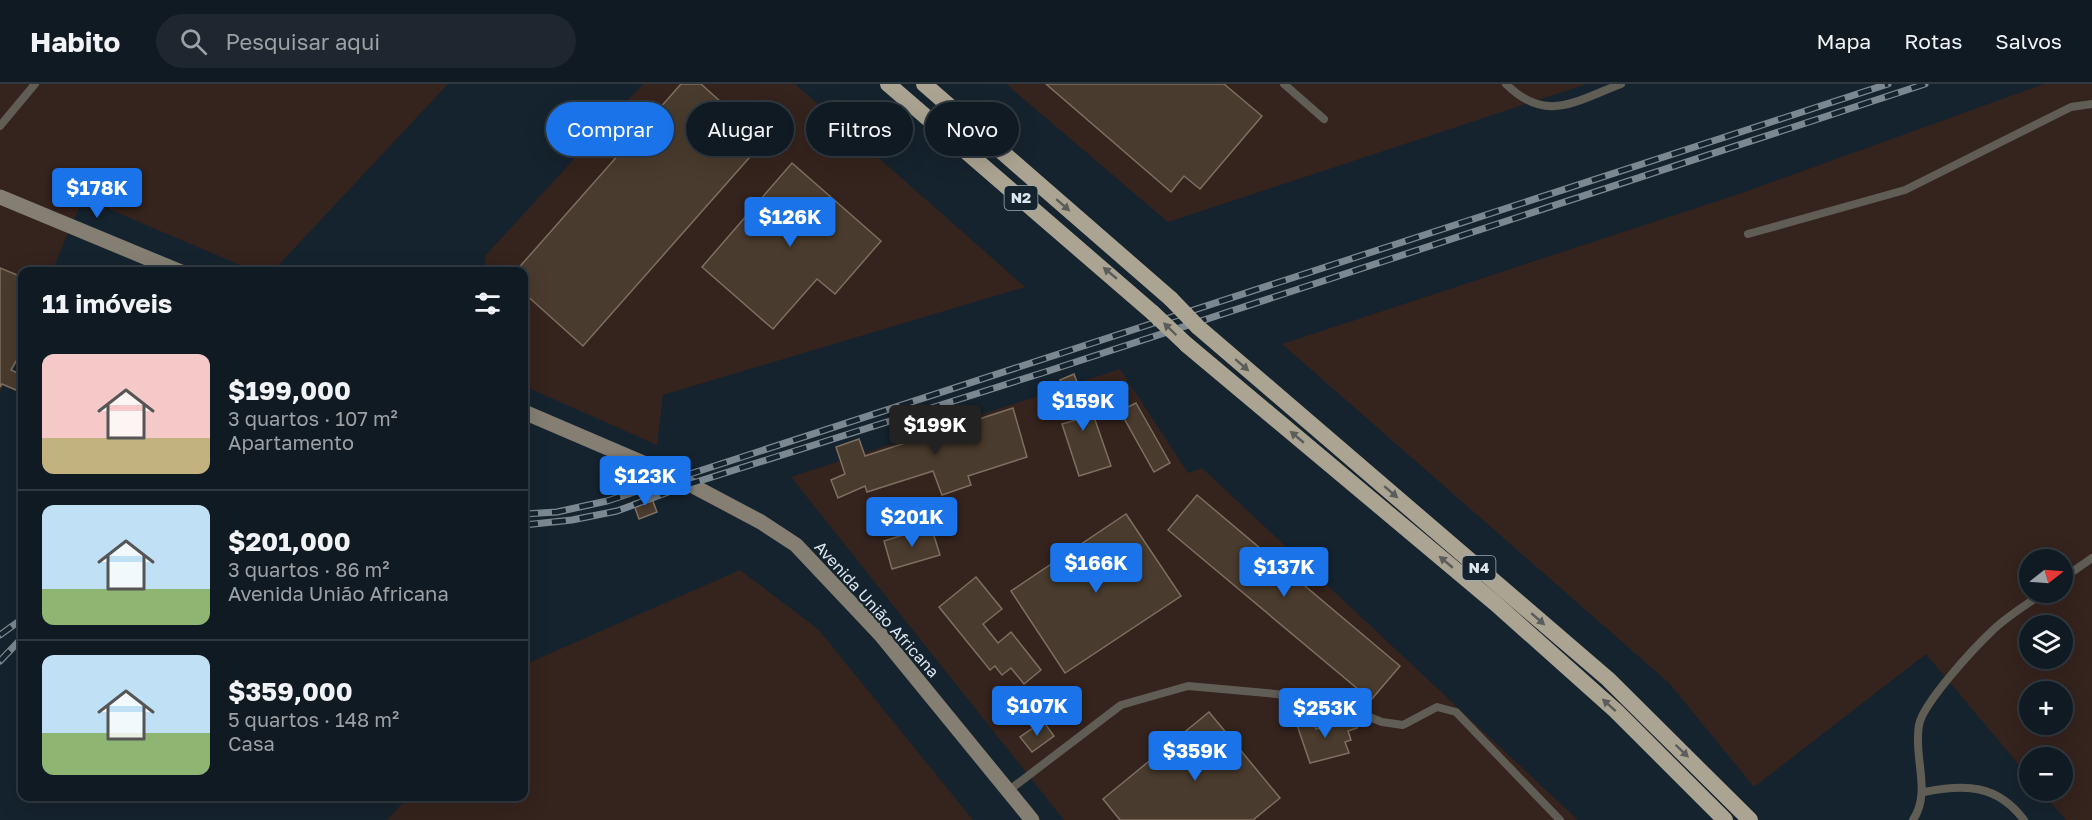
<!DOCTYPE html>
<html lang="pt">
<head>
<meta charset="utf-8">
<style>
	body { margin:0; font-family:"Golos Text",sans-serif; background:#1e272f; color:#f1f3f6; height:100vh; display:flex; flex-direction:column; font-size:22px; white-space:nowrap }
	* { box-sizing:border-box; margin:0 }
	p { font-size:20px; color:#9ca1a5 }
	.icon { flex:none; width:33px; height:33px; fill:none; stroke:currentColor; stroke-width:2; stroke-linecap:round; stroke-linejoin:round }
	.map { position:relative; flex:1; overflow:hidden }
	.panel { position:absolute; left:18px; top:183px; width:510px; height:534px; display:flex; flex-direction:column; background:#101a22; border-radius:12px; box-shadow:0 6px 24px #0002,0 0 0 2px #303840 }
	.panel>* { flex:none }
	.top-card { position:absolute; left:546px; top:18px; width:570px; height:54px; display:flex; gap:12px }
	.needle { width:39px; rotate:73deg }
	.tools { position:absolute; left:2019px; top:465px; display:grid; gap:12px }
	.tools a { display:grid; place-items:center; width:54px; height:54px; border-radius:50%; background:#101a22; box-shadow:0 6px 24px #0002,0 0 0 2px #303840; font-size:30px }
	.price { position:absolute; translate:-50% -51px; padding:0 14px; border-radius:6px; background:#1a73e8; color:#fff; font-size:20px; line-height:39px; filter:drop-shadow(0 2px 3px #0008) }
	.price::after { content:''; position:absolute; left:50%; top:36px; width:18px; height:14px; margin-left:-9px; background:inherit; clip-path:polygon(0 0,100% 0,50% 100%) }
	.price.current { background:#222; color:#fff }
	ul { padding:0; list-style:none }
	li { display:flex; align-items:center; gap:18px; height:150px; padding:0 24px }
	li+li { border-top:2px solid #303840 }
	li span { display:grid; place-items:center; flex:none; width:168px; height:120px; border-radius:12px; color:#555 }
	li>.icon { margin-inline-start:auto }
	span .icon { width:72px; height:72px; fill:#fffc; stroke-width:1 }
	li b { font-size:26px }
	h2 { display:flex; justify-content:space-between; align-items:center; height:72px; padding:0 24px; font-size:26px }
	.chip { padding:0 21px; border-radius:27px; background:#101a22; box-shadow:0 6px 24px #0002,0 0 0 2px #303840; font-size:21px; line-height:54px }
	.chip.current { background:#1a73e8; color:#fff }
	header { display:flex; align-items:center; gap:36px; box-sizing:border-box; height:84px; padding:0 30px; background:#101a22; border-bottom:2px solid #303840 }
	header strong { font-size:28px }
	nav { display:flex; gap:33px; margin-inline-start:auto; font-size:21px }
	.search { width:420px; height:54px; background:#1e272f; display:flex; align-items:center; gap:15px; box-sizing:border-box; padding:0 21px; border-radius:33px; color:#9ca1a5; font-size:22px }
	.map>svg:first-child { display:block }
	.industrial { fill:#35231d; fill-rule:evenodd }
	.building { fill:#493b2d; stroke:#7e6f60; stroke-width:1.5 }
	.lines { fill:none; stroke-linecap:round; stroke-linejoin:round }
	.service { stroke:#605d55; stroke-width:8 }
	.secondary { stroke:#847f72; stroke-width:15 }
	.trunk { stroke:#aca492; stroke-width:16 }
	.rail-casing { stroke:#7c8891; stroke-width:7 }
	.rail { stroke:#15232e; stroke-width:4.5; stroke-dasharray:14; stroke-linecap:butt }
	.trunk-bridge { stroke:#aca492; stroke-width:16 }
	.oneway { fill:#595d5b }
	.labels { text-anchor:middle; stroke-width:4.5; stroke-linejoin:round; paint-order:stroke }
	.shield { fill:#15232e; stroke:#a0acb4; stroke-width:1.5 }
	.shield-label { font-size:15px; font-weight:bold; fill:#dce6ee }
	.street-label { font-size:16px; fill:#dce6ee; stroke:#15232e }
</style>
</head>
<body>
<header>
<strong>Habito</strong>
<div class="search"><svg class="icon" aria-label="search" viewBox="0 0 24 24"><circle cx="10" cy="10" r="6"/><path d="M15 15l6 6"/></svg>Pesquisar aqui</div>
<nav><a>Mapa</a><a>Rotas</a><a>Salvos</a></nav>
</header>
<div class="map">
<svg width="2092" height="736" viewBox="0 0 2092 736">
	<rect width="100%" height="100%" fill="#15232e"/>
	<g class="industrial">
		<path d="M0 0H448L273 187H254L83 114 52 187 22 188V256L0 309Z"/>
		<path d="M643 0H795L1025 203 663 311 657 361 524 302V188L486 187 485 172Z"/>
		<path d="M1006 0H1587L1168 138Z"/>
		<path d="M2044 0H2092V736H2066L2041 707 2062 706V674H2030L2029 693 1926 570 1754 703 1669 599 1282 260 1742 109ZM2030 476H2062V508H2030ZM2030 542H2062V574H2030ZM2030 608H2062V640H2030Z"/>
		<path d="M1120 285 1188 389 1202 384 1578 736H1064L791 393Z"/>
		<path d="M740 486 818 545 973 736H387L408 713 524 712V583L526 580Z"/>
	</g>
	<g class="building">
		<path d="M681 0H701L764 57 583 262 524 209V188H515Z"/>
		<path d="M1046 0H1224L1262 32 1200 105 1184 92 1171 108Z"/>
		<path d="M792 79 881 157 835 210 817 195 773 245 702 183Z"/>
		<path d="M0 184 22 193V267L11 286 22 291 18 307 2 300 0 303Z"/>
		<path d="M1074 290 1090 331 1093 330 1111 382 1079 392 1062 340 1076 336 1060 296Z"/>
		<path d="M1136 319 1170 379 1154 388 1120 327Z"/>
		<path d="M1013 324 1027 373 968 392 971 401 942 411 933 387 867 408 865 402 838 414 831 396 845 390 836 363 859 355 865 372Z"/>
		<path d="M1197 411 1400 582 1371 616 1168 446Z"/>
		<path d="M651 412 657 428 639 435 633 418Z"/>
		<path d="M1126 430 1181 512 1065 589 1011 507Z"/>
		<path d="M931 442 940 471 892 485 884 457Z"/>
		<path d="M976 493 1002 525 983 540 998 559 1011 548 1041 586 1024 600 1011 584 1002 591 995 582 990 586 939 523Z"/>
		<path d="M1209 628 1280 714 1253 736H1120L1103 715Z"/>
		<path d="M1312 632 1316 645 1353 633 1357 644 1348 647 1351 656 1345 658 1349 669 1310 679 1296 638Z"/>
		<path d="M1043 637 1054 652 1032 668 1020 653Z"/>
	</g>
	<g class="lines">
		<g class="service">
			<path d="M1284 0 1324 35"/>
			<path d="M1506 0C1546 40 1575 17 1621 0"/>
			<path d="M0 42 35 0"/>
			<path d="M1748 150 1905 106 2071 23 2092 20"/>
			<path d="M2062 495 2092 474"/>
			<path d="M1008 707 1121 621 1188 602 1321 614 1382 638 1403 641 1437 623 1456 628 1560 736"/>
			<path d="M1924 708C1965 700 1997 700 2024 736"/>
			<path d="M1913 736C1932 707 1913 674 1919 641 1923 619 1974 564 1992 547 2007 532 2027 521 2044 508"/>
		</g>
		<g class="secondary">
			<path d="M0 113 181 188"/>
			<path d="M524 328 678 394 761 438 796 461 880 550 1032 736"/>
		</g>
		<g class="trunk">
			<path d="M888 0 1153 229"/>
			<path d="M924 0 1171 215"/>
			<path d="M1198 243 1608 595 1750 736"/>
			<path d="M1187 261 1495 519 1616 627 1725 736"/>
		</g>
		<defs>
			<g id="rail">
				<path d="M524 430 557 428 607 417 1888 0"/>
				<path d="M524 441 572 436 617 427 690 400 1042 289 1925 0"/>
				<path d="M0 551 22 535"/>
				<path d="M0 577 22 554"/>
			</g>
		</defs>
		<use href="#rail" class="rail-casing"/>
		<use href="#rail" class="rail"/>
		<g class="trunk-bridge">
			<path d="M1171 215 1198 243"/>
			<path d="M1153 229 1187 261"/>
		</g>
	</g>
	<defs><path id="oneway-solid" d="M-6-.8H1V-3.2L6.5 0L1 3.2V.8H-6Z" transform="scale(1.5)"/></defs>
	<g class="oneway">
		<use href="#oneway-solid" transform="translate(1063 121) rotate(41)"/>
		<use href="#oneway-solid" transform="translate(1110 189) rotate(-140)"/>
		<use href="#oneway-solid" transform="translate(1170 245) rotate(-136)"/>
		<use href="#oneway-solid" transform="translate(1242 281) rotate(41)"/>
		<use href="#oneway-solid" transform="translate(1297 353) rotate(-140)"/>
		<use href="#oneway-solid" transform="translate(1391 408) rotate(41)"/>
		<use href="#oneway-solid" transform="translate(1446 478) rotate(-140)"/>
		<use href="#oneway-solid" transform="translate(1538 535) rotate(41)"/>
		<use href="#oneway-solid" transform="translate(1609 621) rotate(-138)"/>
		<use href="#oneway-solid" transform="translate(1682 667) rotate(44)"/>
	</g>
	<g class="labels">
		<g class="shield">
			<rect x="1004.5" y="102" width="33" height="24" rx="4.5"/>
			<rect x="1462.5" y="472" width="33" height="24" rx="4.5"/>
		</g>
		<g class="shield-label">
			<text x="1021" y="119">N2</text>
			<text x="1479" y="489">N4</text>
		</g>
		<g class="street-label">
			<text transform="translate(877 525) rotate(48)" y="6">Avenida União Africana</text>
		</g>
	</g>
</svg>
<div class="tools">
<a><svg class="needle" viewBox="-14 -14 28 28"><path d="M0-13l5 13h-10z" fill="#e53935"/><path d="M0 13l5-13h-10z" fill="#9ca1a5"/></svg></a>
<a><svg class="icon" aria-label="layers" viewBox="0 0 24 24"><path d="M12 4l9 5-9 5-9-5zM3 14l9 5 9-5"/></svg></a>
<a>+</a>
<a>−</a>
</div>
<b class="price" style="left:97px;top:135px">$178K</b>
<b class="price" style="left:790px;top:164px">$126K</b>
<b class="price" style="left:1083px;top:348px">$159K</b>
<b class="price current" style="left:935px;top:372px">$199K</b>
<b class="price" style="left:645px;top:423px">$123K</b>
<b class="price" style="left:912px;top:464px">$201K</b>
<b class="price" style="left:1096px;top:510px">$166K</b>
<b class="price" style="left:1284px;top:514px">$137K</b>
<b class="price" style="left:1037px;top:653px">$107K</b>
<b class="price" style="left:1325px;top:655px">$253K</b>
<b class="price" style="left:1195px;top:698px">$359K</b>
<div class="top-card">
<a class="chip current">Comprar</a>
<a class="chip">Alugar</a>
<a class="chip">Filtros</a>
<a class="chip">Novo</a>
</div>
<section class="panel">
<h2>11 imóveis<svg class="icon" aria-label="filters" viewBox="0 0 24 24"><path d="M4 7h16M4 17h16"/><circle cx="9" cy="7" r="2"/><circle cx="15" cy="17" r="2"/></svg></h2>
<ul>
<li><span style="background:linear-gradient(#f6c9c9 70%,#c2b280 0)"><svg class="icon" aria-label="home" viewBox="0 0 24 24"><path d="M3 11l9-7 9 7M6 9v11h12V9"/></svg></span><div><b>$199,000</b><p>3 quartos · 107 m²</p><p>Apartamento</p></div></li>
<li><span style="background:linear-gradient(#bfe0f5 70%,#8fb573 0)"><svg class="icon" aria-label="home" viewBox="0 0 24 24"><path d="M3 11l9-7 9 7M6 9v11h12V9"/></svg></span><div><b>$201,000</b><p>3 quartos · 86 m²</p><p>Avenida União Africana</p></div></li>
<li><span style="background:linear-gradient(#bfe0f5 65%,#8fb573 0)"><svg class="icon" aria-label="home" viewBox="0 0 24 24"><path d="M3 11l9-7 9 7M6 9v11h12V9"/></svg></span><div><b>$359,000</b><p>5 quartos · 148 m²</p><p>Casa</p></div></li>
</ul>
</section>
</div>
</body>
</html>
